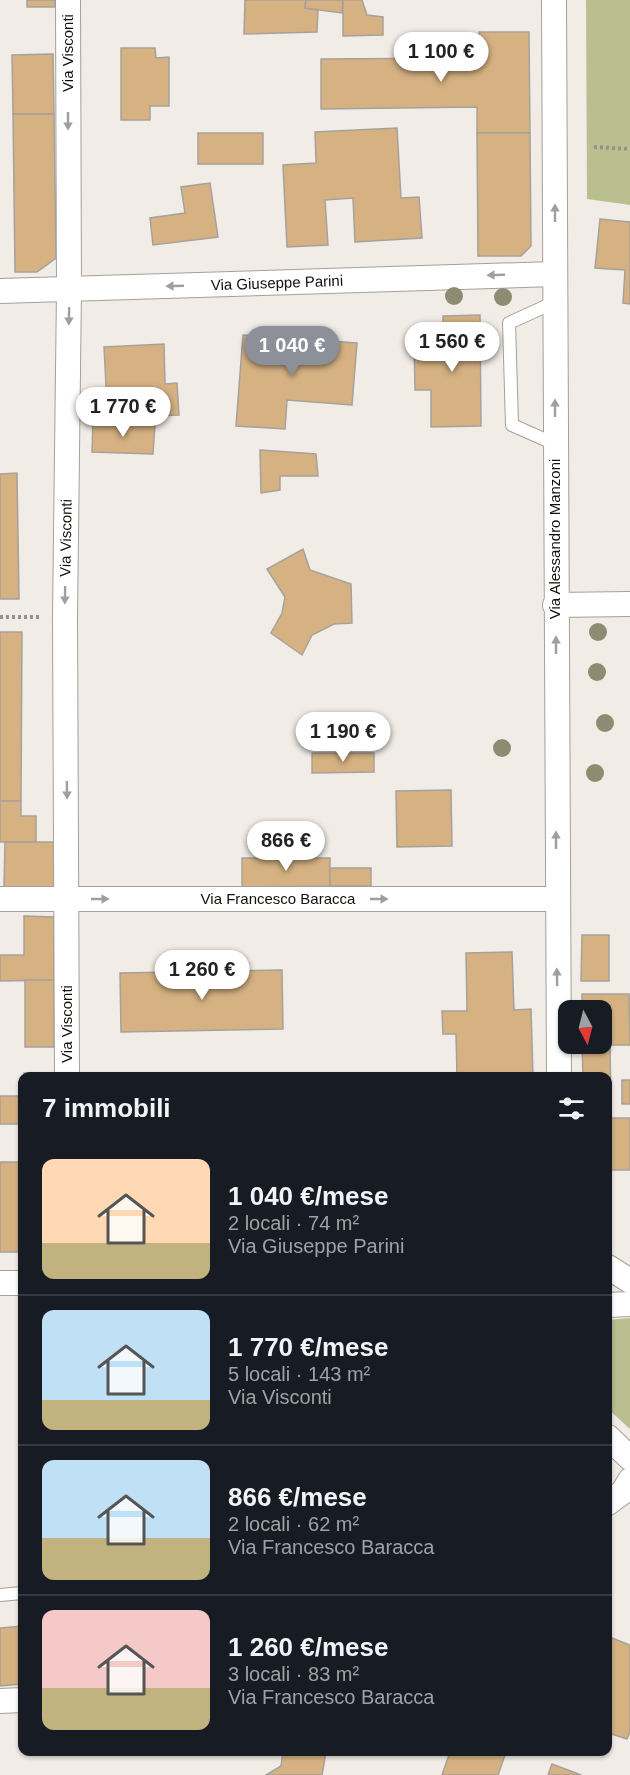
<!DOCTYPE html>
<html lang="it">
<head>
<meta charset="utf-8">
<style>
	body { margin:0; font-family:Helvetica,sans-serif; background:#242831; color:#f1f3f6; height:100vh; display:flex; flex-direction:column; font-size:22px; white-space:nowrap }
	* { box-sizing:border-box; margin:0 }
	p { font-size:20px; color:#9ea1a6 }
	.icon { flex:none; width:33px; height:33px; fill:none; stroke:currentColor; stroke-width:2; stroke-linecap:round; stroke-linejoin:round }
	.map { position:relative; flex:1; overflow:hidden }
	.sheet { position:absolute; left:18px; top:1072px; width:594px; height:684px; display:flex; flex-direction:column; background:#171b24; border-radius:12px; box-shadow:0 2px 4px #0004 }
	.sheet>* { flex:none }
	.needle { width:39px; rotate:173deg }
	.tools { position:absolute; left:558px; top:1000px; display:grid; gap:12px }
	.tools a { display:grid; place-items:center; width:54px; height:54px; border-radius:12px; background:#171b24; box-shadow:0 2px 4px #0004; font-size:30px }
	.price { position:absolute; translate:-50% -51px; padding:0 14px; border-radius:21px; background:#fff; color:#222; font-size:20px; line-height:39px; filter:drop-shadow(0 2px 3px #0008) }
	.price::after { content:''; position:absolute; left:50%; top:36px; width:18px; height:14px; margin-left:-9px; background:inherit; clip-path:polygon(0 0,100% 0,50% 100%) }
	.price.current { background:#8c9099; color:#fff }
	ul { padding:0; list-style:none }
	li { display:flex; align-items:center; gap:18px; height:150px; padding:0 24px }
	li+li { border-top:2px solid #363941 }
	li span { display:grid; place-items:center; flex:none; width:168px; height:120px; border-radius:12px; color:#555 }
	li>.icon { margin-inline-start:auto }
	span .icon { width:72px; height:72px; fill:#fffc; stroke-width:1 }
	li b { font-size:26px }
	h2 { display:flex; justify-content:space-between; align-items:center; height:72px; padding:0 24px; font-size:26px }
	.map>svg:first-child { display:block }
	.green { fill:#babf90 }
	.building { fill:#d6b283; stroke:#a6a19b; stroke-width:1.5 }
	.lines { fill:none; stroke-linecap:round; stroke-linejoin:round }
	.lane-casing { stroke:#a4a09a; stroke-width:14 }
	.street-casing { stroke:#a4a09a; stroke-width:26 }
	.path { stroke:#95928e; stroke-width:4; stroke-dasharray:3 3; stroke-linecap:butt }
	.lane { stroke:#fff; stroke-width:12 }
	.street { stroke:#fff; stroke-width:24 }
	.tree { fill:#8d8c72 }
	.oneway { fill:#a09f9f }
	.labels { text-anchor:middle; stroke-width:6; stroke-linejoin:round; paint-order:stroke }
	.street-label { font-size:15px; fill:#11100e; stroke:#fff }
</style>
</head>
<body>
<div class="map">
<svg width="630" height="1775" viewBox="0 0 630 1775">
	<rect width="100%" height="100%" fill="#f1ece6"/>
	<g class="green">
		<path d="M586 0H630V205L587 199Z"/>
		<path d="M630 1318V1429L608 1409V1320Z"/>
	</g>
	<g class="building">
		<rect x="27" y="0" width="28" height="7"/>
		<path d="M245 0H306L305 8 318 10 317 32 244 34Z"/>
		<path d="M306 0H343L342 13 305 8Z"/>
		<path d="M343 0H362L367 15 383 17V35L343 36Z"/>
		<path d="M479 32H529L530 133H477V107L321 109V59L480 58Z"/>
		<path d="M121 48H155L156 58 169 57V106H150V120H121Z"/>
		<path d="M53 54 54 114H13L12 55Z"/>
		<path d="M13 114H54L56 258 37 272H15Z"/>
		<path d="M397 128 401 198 419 197 422 238 355 242 353 198 325 200 328 245 287 247 283 165 316 163 315 132Z"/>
		<rect x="198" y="133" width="65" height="31"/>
		<path d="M477 133H530L531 246 521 256H478Z"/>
		<path d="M210 183 218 237 153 245 150 218 185 213 181 187Z"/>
		<path d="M600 219 630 222V304L623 303 625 270 595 268Z"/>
		<path d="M480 315 481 426 431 427V390H415L414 343 443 342V316Z"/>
		<path d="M243 335 357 343 352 405 287 400 285 429 236 426Z"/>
		<path d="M164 344 165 384 177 383 179 415 148 416 147 401 107 404 104 347Z"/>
		<path d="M93 422 155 424 153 454 92 452Z"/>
		<path d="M260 450 316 454 318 476H280V490L261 493Z"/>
		<path d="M17 473 19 599H0V474Z"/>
		<path d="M303 549 310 570 351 584 352 623 334 624 312 635 302 655 271 633 282 613 285 597 267 569Z"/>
		<path d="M0 632H22L21 801H0Z"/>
		<path d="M312 753H374V772L312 773Z"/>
		<path d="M451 790 452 846 397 847 396 791Z"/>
		<path d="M0 801H21V816H36V842H0Z"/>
		<path d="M5 842H55V887H4Z"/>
		<path d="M242 858H330V886L242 887Z"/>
		<rect x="330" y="868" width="41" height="18"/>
		<path d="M24 916 54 917V980L0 981V955H24Z"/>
		<path d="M582 935H609V981H581Z"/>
		<path d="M512 952 514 1010 531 1009 533 1076 457 1077 456 1034H443L442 1011H467L466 953Z"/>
		<path d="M282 970 283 1029 121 1032 120 973Z"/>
		<rect x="25" y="980" width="29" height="67"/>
		<path d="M582 994H629L630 1045H582L602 1044V1011H582Z"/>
		<path d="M582 1045H610L611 1105H608V1077H583Z"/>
		<path d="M24 1073 57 1074V1077H24Z"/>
		<rect x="622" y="1080" width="8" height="24"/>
		<rect x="0" y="1096" width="22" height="28"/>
		<rect x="608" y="1118" width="22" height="52"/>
		<rect x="0" y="1162" width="22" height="90"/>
		<path d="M22 1626V1684L0 1686V1628Z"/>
		<path d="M612 1638 630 1645V1732L627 1739 608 1733V1651Z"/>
		<path d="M283 1752H326L322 1775H266L281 1766Z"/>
		<path d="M450 1752H506L498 1775H442Z"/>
		<path d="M552 1764 581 1775H548Z"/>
	</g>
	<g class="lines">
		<defs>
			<g id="lane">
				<path d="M555 302 509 323 512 425 555 444"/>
				<path d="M0 1595 22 1593"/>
			</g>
			<g id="street">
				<path d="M554 0 559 1077"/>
				<path d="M0 291 555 274"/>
				<path d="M555 605 630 604"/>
				<path d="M0 899H556"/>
				<path d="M67 1077 65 617 69 289 68 0"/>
				<path d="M608 1267 630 1281"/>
				<path d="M0 1283H22"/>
				<path d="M608 1305 630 1304"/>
				<path d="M608 1437 630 1458"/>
				<path d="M608 1503 623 1492 630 1480"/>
				<path d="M0 1701 22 1700"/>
			</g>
		</defs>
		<use href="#lane" class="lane-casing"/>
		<use href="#street" class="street-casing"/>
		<g class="path">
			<path d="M594 147 630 149"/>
			<path d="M0 617H40"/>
		</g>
		<use href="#lane" class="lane"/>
		<use href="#street" class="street"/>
	</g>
	<g class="tree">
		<circle cx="454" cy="296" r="9"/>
		<circle cx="503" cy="297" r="9"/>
		<circle cx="598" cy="632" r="9"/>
		<circle cx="597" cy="672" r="9"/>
		<circle cx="605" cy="723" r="9"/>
		<circle cx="502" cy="748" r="9"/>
		<circle cx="595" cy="773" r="9"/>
	</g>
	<defs><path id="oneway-solid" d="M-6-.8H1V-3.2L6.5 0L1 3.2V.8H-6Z" transform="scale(1.5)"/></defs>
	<g class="oneway">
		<use href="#oneway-solid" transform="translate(68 121) rotate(90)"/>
		<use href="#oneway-solid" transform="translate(555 213) rotate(-90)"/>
		<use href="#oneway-solid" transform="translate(496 275) rotate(178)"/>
		<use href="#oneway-solid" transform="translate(175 286) rotate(178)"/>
		<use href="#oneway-solid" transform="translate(69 316) rotate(91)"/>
		<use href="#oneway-solid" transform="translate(555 408) rotate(-90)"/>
		<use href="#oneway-solid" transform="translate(65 595) rotate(91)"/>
		<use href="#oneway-solid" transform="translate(556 645) rotate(-90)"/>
		<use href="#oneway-solid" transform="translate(67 790) rotate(89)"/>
		<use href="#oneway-solid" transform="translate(556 840) rotate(-90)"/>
		<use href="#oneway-solid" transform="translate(100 899)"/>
		<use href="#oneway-solid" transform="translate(379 899)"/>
		<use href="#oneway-solid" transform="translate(557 977) rotate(-91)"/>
	</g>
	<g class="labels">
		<g class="street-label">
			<text transform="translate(68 53) rotate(-90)" y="5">Via Visconti</text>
			<text transform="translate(277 283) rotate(-2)" y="5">Via Giuseppe Parini</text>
			<text transform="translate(66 538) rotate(-89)" y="5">Via Visconti</text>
			<text transform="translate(555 539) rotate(-90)" y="5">Via Alessandro Manzoni</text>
			<text x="278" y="904">Via Francesco Baracca</text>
			<text transform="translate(67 1024) rotate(-90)" y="5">Via Visconti</text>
		</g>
	</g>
</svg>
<div class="tools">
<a><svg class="needle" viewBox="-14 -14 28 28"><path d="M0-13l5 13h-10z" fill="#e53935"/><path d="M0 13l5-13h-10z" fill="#9ea1a6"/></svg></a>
</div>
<b class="price" style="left:441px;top:83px">1 100 €</b>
<b class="price" style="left:452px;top:373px">1 560 €</b>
<b class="price current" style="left:292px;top:377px">1 040 €</b>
<b class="price" style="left:123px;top:438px">1 770 €</b>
<b class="price" style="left:343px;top:763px">1 190 €</b>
<b class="price" style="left:286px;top:872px">866 €</b>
<b class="price" style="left:202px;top:1001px">1 260 €</b>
<section class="sheet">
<h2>7 immobili<svg class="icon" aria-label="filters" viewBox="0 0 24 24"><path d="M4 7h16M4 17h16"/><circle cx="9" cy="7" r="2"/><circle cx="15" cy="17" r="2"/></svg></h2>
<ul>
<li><span style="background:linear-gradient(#ffd9b3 70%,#c2b280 0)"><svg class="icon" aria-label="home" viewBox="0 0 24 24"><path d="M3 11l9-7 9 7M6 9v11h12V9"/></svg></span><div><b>1 040 €/mese</b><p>2 locali · 74 m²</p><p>Via Giuseppe Parini</p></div></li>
<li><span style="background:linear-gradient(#bfe0f5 75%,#c2b280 0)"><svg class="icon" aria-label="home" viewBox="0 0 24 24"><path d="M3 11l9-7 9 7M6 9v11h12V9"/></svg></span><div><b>1 770 €/mese</b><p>5 locali · 143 m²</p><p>Via Visconti</p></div></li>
<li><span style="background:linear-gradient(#bfe0f5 65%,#c2b280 0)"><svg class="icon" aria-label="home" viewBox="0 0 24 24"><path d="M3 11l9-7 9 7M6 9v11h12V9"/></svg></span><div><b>866 €/mese</b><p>2 locali · 62 m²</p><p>Via Francesco Baracca</p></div></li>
<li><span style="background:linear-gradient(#f6c9c9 65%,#c2b280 0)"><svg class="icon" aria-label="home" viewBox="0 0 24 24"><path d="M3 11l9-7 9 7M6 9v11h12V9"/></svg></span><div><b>1 260 €/mese</b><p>3 locali · 83 m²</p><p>Via Francesco Baracca</p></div></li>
</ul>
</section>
</div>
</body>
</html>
